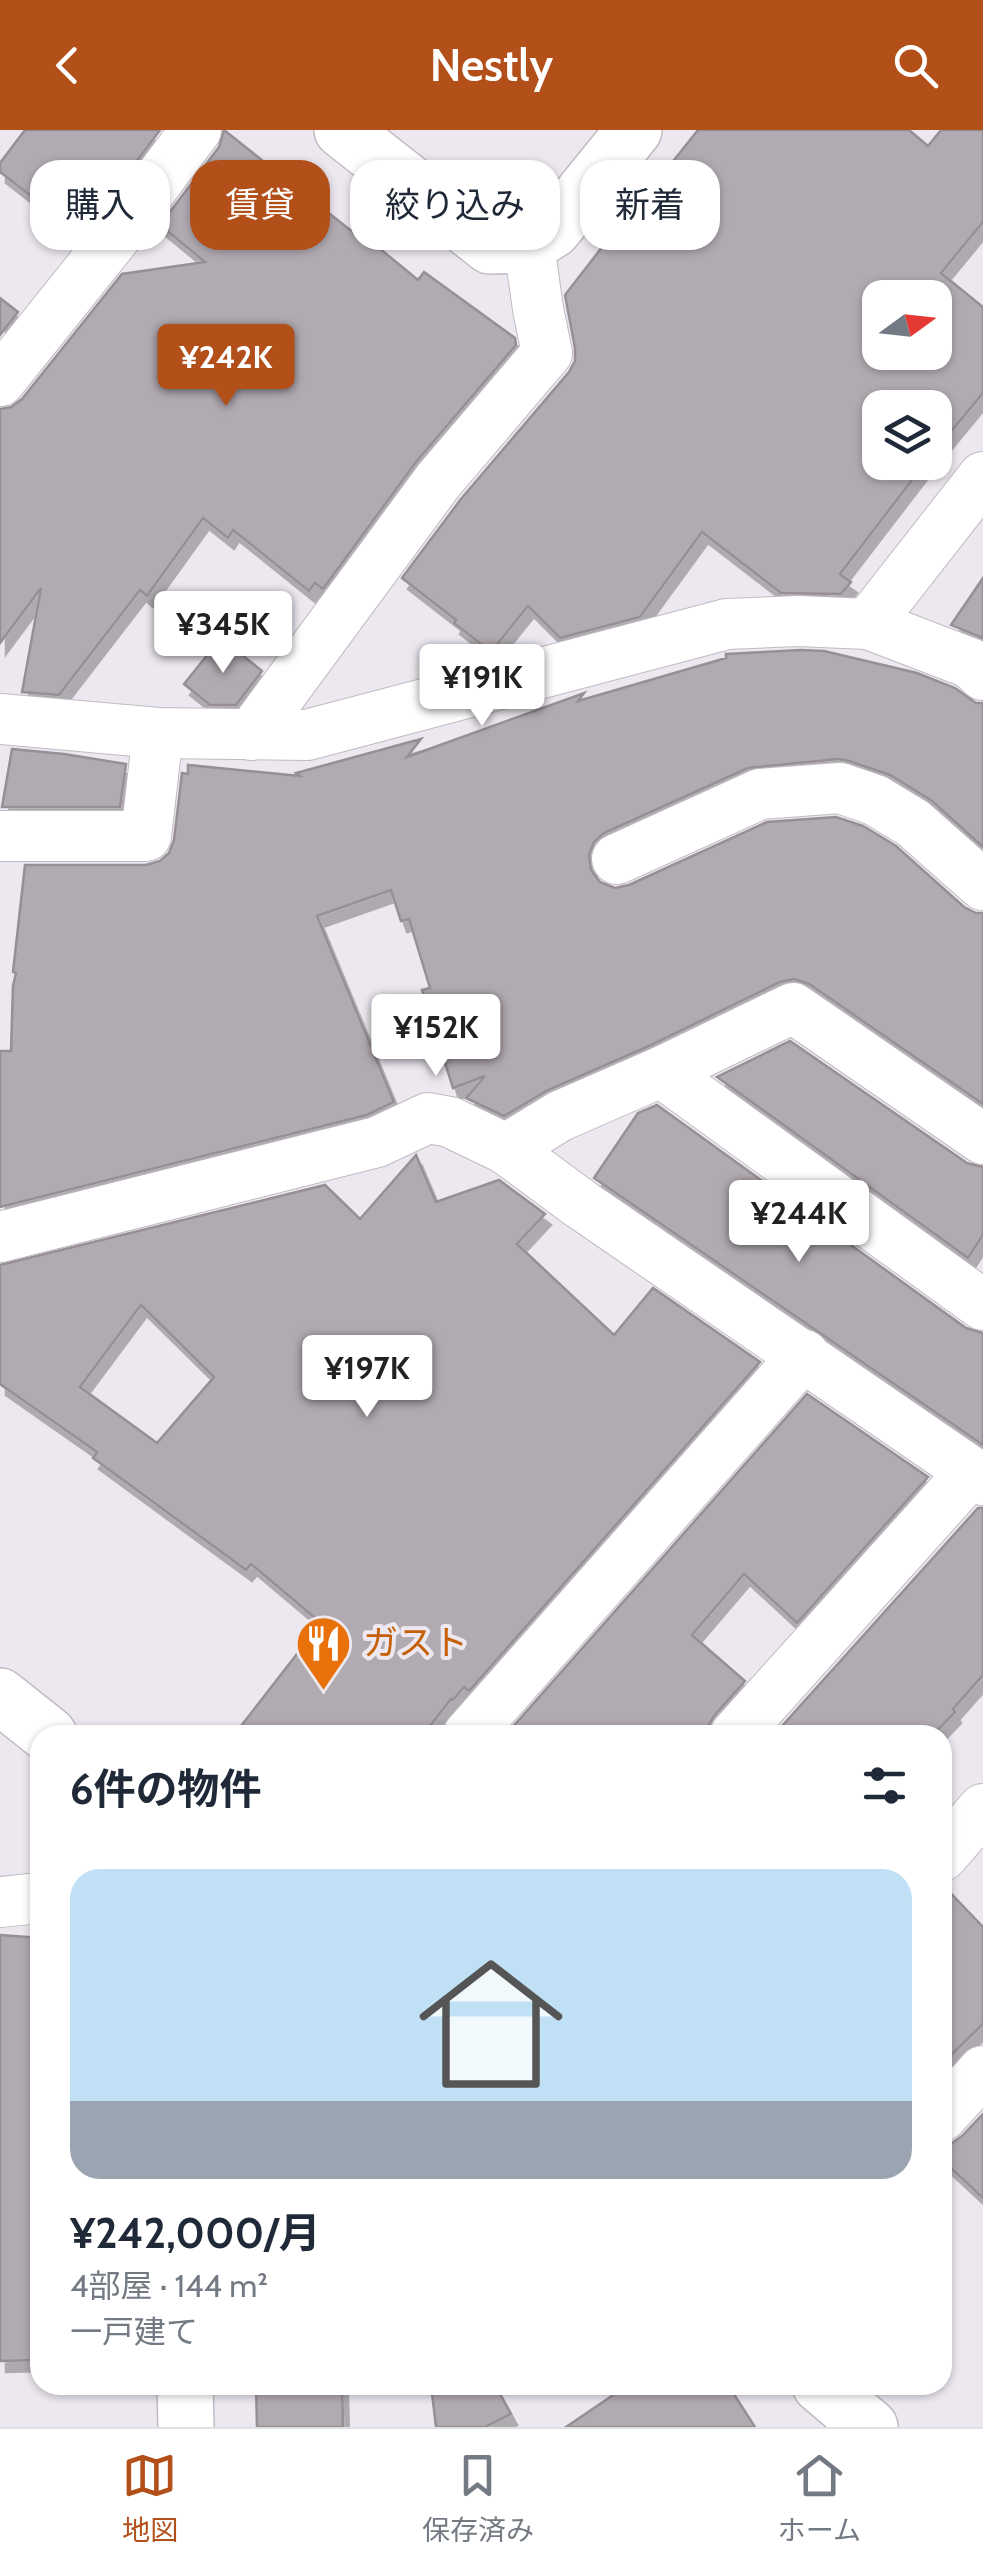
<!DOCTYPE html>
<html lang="ja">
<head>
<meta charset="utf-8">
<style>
	body { margin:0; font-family:Cabin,"Noto Sans JP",sans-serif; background:#f2f2f3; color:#1f2937; height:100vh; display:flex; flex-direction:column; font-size:38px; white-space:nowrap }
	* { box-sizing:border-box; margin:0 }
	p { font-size:32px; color:#747a83 }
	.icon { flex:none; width:55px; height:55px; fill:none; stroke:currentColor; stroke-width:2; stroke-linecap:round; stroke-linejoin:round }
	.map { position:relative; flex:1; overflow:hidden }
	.panel { position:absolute; left:30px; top:1595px; width:922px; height:670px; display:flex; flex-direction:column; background:#fff; border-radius:30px; box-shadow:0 2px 8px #0004 }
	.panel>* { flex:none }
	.top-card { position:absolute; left:30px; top:30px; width:925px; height:90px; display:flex; gap:20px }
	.needle { width:65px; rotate:75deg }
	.fabs { position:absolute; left:862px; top:150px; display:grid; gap:20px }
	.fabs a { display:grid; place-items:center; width:90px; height:90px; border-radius:20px; background:#fff; box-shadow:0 2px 8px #0004; font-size:50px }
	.price { position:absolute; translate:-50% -85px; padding:0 22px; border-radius:10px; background:#fff; color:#222; font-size:32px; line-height:65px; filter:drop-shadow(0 2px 5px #0008) }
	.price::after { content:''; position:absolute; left:50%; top:60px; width:30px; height:22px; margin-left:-15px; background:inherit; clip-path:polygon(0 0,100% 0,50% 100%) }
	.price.selected { background:#b3501a; color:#fff }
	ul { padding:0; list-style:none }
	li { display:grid; align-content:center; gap:20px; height:530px; padding:0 40px }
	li+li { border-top:2px solid #e0e1e3 }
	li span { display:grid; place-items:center; height:310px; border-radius:30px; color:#555 }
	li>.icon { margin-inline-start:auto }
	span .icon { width:180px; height:180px; fill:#fffc; stroke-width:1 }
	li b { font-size:42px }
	h2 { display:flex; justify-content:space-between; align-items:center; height:120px; padding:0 40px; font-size:42px }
	.pill { padding:0 35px; border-radius:30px; background:#fff; box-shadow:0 2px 8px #0004; font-size:35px; line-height:90px }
	.pill.selected { background:#b3501a; color:#fff }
	header { display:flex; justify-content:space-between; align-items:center; height:130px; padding:0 40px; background:#b3501a; color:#fff; font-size:45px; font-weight:600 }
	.tab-bar { display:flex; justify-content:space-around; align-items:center; height:140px; border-top:2px solid #e0e1e3; background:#fff; font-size:28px; color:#747a83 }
	.tab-bar a { display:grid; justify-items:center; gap:5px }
	.tab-bar .selected { color:#b3501a }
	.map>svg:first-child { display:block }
	.building { fill:#b1aab1; stroke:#968f96; stroke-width:2.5; fill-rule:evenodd; filter:url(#shadow) }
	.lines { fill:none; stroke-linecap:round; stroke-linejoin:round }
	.minor-casing { stroke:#c0bac2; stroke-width:52 }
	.tertiary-casing { stroke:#c0bac2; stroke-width:58 }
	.secondary-casing { stroke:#c0bac2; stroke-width:58 }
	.minor { stroke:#fff; stroke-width:50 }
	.tertiary { stroke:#fff; stroke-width:55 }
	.secondary { stroke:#fff; stroke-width:55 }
	.labels { text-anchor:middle; stroke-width:8; stroke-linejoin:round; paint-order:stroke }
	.food-label { font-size:35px; fill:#c56008; stroke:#ede8f0; text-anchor:start }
</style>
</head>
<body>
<header><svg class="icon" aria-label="back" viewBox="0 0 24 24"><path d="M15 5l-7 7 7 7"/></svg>Nestly<svg class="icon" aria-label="search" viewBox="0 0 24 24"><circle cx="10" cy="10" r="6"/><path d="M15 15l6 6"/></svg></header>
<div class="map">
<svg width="983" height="2297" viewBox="0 0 983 2297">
	<defs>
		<filter id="shadow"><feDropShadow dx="6" dy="11" stdDeviation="0" flood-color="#0004"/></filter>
	</defs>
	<rect width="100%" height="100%" fill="#ede8f0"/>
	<g class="building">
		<path d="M25 0H160L116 59 107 51 71 97 0 42V33Z"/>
		<path d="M224 0 359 107 362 104 418 150 424 142 515 208 516 215 416 332 323 459 315 453 309 461 233 400 228 408 203 388 147 466 140 460 59 565 22 562 41 458 0 513V279L11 277 22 269 122 144 205 132 160 95 219 17Z"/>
		<path d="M698 0H909L928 16 941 0H983V92L941 143 983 177V263L935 321V278H880V332H926L840 444 851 452 841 464 781 463 702 402 640 487 560 508 528 476 491 522 454 493 456 490 402 448 461 369 569 242 575 231V218L565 165 613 103 615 104ZM880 168H935V222H880Z"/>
		<path d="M0 168 18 182 0 205Z"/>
		<path d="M983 448V508L951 495Z"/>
		<path d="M221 508 262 541 236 575H210L184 554Z"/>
		<path d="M800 520 824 521 917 543 955 558 976 573H983V717L932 671 890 645 849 631 838 629 748 638 604 703 594 712 589 725 591 740 600 752 615 758 629 755 767 692 836 687 863 696 896 716 964 777 976 783H983V974L809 854 794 849 780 852 649 916 548 960 504 986 466 968 485 946 453 958 422 860 430 858 409 789 401 791 391 760 317 786 394 972 367 985 0 1077V921H11L13 856 16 843 13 842 25 735H146L160 731 169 723 174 710 182 643 188 644V635L300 646 296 643 421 609 407 627 584 563 578 571 726 528V524Z"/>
		<path d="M12 619 64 624 126 634 120 677H2Z"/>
		<path d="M790 911 967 1033 983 1037V1105L968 1128 717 947Z"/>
		<path d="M657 975 966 1198 983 1203V1315L594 1048 638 983Z"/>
		<path d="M416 1025 436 1072 499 1050 545 1084 517 1114 614 1205 653 1158 760 1232 469 1561 464 1557 453 1570 451 1569 423 1605H234L321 1493 251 1434 246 1440 93 1328 97 1322 0 1254V1135L325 1055 360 1089ZM141 1175 214 1247 157 1313 80 1257Z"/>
		<path d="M807 1264 928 1347 797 1493 744 1444 692 1505 745 1551 714 1586 707 1598V1605H518L511 1599Z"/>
		<path d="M978 1378H983V1545L953 1579 955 1582 933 1605H774Z"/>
		<path d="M942 1754 983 1797V1894L942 1934Z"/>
		<path d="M0 1805 40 1808V2230L0 2231Z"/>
		<path d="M983 1984V2068L942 2030V2014L952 2013 962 2006Z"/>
		<path d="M256 2255H342L343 2297H257Z"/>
		<path d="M431 2255H495L511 2284 485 2297H436Z"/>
		<path d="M628 2255H728L755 2297H566Z"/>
	</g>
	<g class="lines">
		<defs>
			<g id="minor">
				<path d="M0 251 120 101 196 0"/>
				<path d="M868 494 983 347"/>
				<path d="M0 589 158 603 307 605 727 494 798 491 868 494 970 533 983 545"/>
				<path d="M251 605 438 351 547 223 538 179 529 115"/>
				<path d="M0 706H146L158 603"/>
				<path d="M617 729 760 664 840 658 875 670 913 693 983 755"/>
				<path d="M661 942 983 1175"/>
				<path d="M506 1019 560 986 661 942 793 878 983 1009"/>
				<path d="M0 1107 377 1012 428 988 450 992 506 1019 582 1075 983 1350"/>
				<path d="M468 1605 804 1225"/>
				<path d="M735 1605 971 1342"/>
				<path d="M942 1726 983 1679"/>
				<path d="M0 1772 40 1768"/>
				<path d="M942 1986 983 1941"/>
			</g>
			<g id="tertiary">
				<path d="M342 0 490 116 529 115 553 100 634 0"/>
				<path d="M185 2255 186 2297"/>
			</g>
			<g id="secondary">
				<path d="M0 1566 49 1605"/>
				<path d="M820 2255 870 2297"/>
			</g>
		</defs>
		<use href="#minor" class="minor-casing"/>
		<use href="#tertiary" class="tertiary-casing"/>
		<use href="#secondary" class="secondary-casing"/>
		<use href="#minor" class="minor"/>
		<use href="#tertiary" class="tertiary"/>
		<use href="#secondary" class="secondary"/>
	</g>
	<defs>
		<symbol id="restaurant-pin" viewBox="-11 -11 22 30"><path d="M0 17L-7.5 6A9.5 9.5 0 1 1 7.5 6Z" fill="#e8710a" stroke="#ede8f0"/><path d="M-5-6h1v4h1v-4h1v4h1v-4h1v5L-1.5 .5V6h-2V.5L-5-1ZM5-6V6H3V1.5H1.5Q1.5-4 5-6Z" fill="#fff"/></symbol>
	</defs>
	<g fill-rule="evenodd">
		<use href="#restaurant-pin" x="292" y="1482" width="63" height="86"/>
	</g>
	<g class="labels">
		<g class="food-label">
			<text x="363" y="1525">ガスト</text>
		</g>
	</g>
</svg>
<div class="fabs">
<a><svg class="needle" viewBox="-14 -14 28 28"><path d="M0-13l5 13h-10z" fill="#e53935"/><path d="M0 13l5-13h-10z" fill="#747a83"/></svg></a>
<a><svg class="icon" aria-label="layers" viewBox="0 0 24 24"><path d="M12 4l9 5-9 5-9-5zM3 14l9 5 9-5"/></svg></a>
</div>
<b class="price selected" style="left:226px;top:279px">¥242K</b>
<b class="price" style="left:223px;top:546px">¥345K</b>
<b class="price" style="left:482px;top:599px">¥191K</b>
<b class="price" style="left:436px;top:949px">¥152K</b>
<b class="price" style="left:799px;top:1135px">¥244K</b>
<b class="price" style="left:367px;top:1290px">¥197K</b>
<div class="top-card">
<a class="pill">購入</a>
<a class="pill selected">賃貸</a>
<a class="pill">絞り込み</a>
<a class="pill">新着</a>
</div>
<section class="panel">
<h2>6件の物件<svg class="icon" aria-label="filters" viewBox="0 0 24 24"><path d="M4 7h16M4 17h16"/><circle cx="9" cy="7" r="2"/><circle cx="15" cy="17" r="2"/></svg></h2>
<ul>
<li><span style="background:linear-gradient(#bfe0f5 75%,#9aa5b1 0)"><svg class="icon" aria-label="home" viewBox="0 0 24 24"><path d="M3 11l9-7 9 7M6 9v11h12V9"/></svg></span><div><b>¥242,000/月</b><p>4部屋 · 144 m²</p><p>一戸建て</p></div></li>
</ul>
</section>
</div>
<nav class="tab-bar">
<a class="selected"><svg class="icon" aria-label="map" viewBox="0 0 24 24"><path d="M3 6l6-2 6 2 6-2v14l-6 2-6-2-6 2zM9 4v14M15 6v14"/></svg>地図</a>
<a><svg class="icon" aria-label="saved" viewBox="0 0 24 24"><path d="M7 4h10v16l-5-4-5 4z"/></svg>保存済み</a>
<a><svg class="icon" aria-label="home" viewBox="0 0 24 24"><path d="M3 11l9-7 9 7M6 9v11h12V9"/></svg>ホーム</a>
</nav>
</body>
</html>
